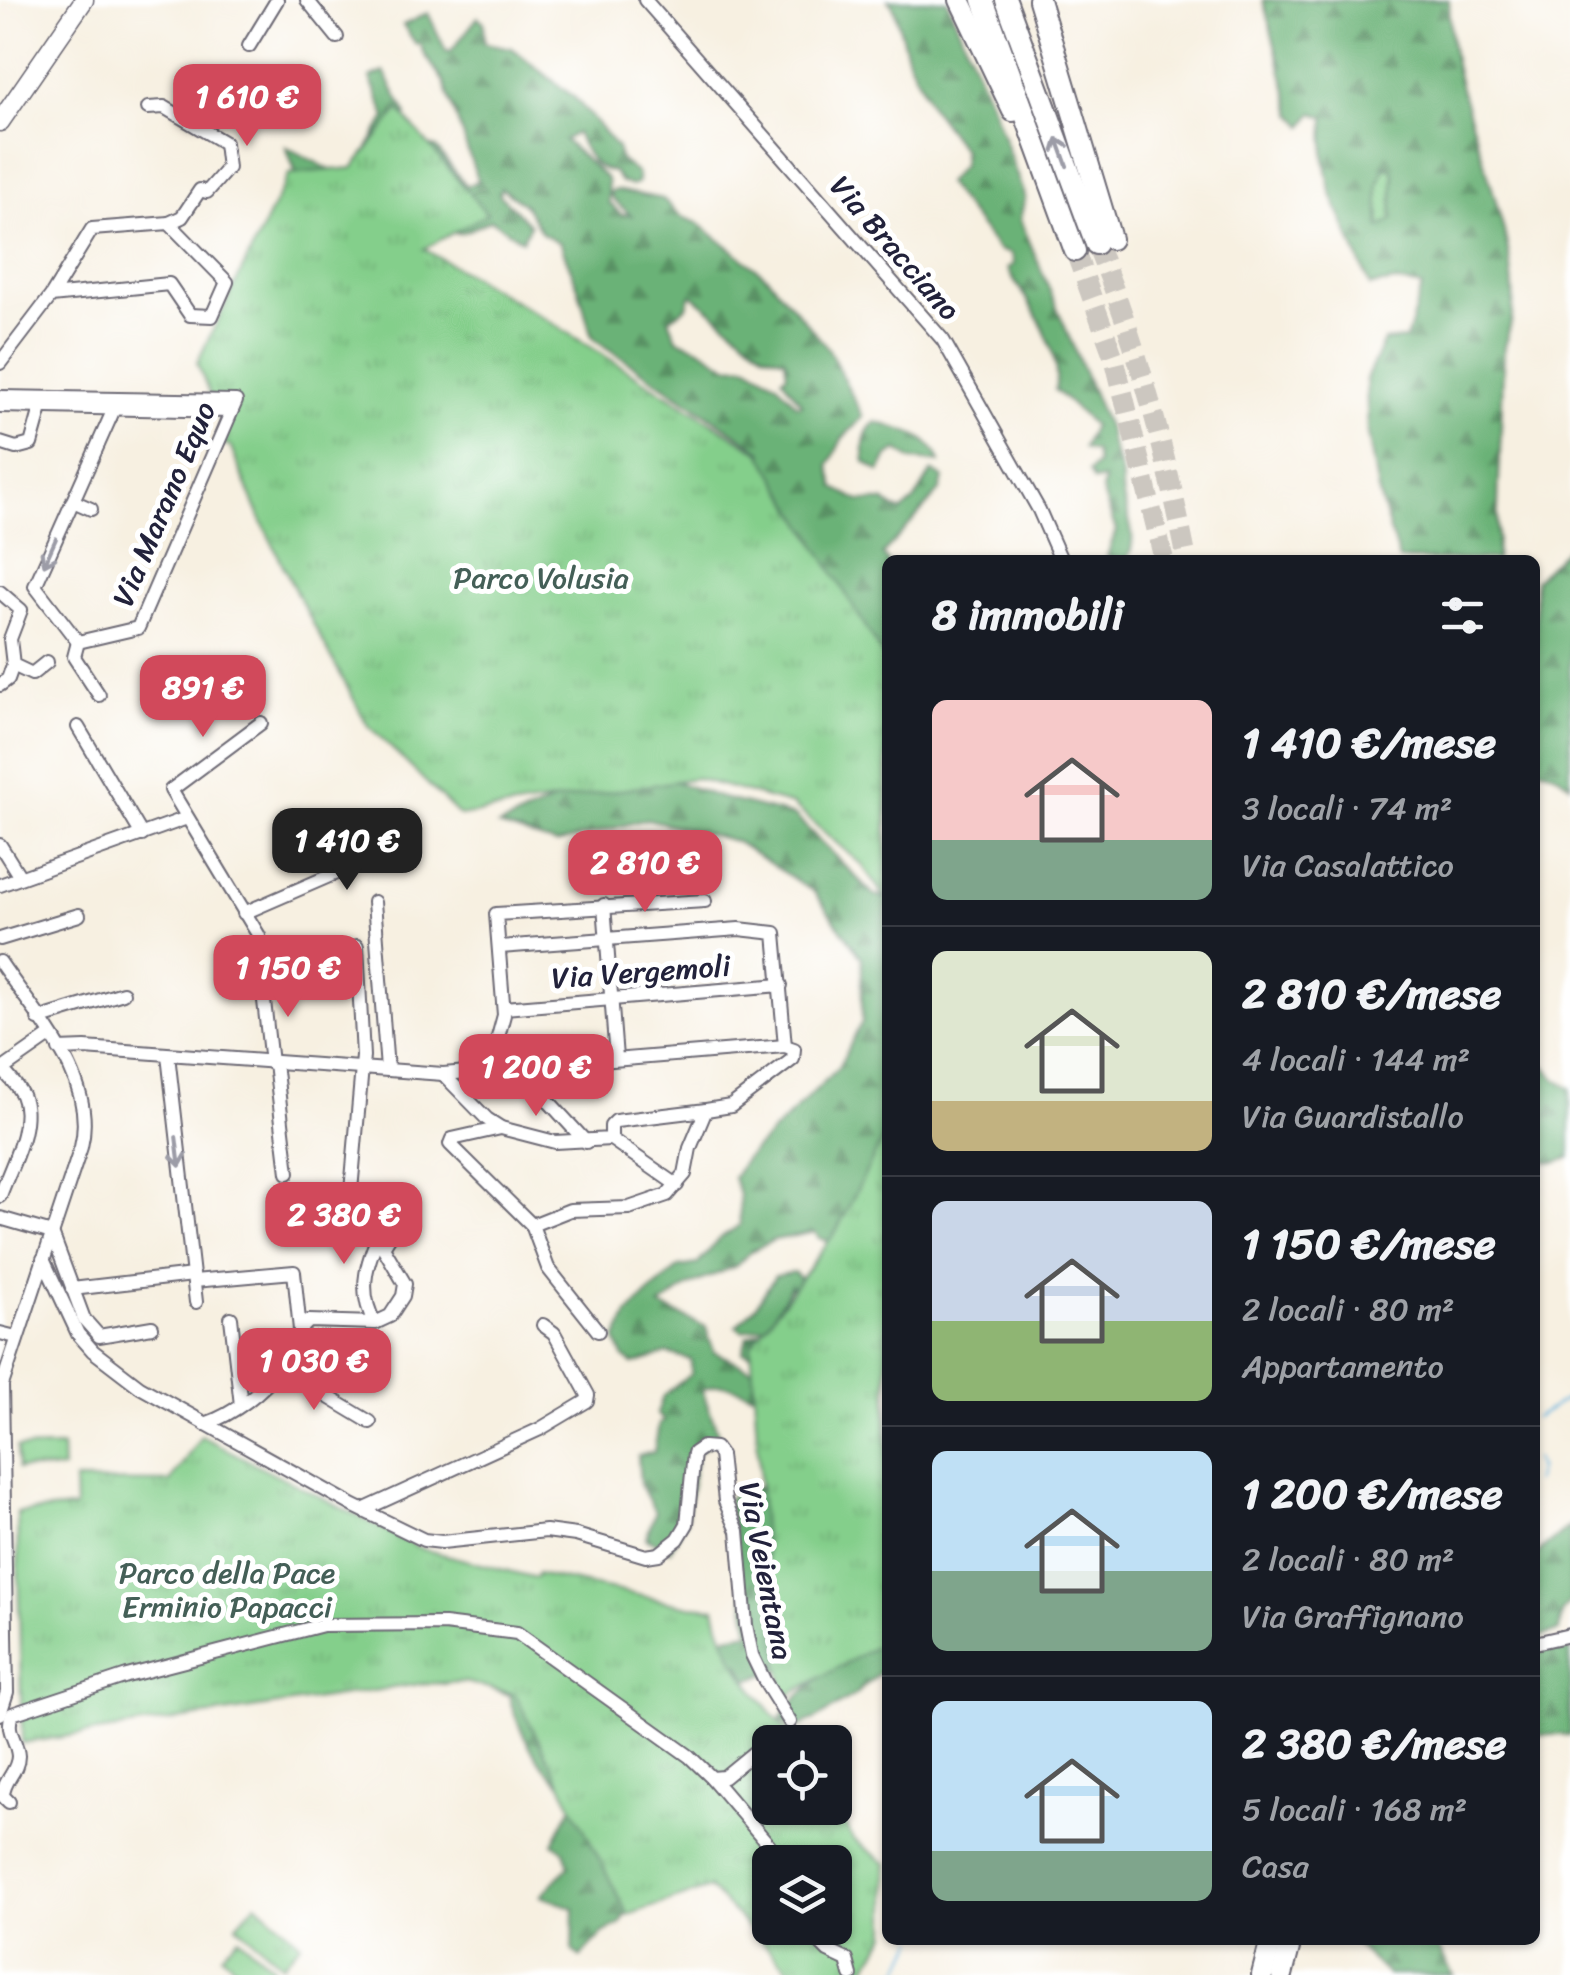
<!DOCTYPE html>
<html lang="it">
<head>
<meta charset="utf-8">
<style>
	body { margin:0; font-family:Sriracha,sans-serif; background:#20242c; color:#f1f3f6; height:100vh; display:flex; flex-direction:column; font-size:38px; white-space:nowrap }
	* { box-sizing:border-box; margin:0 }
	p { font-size:32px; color:#9ea1a6 }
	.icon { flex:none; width:55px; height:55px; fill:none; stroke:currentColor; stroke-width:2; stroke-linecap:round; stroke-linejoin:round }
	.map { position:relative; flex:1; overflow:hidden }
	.sheet { position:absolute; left:882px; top:555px; width:658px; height:1390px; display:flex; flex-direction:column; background:#171b24; border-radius:15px; box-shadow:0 2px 8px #0004 }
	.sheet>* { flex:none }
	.tools { position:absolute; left:752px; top:1725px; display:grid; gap:20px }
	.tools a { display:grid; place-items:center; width:100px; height:100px; border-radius:15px; background:#171b24; box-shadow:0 2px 8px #0004; font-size:50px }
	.price { position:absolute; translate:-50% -85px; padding:0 22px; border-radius:20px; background:#d1495b; color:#fff; font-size:32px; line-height:65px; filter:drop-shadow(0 2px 5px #0008) }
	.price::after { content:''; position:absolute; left:50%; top:60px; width:30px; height:22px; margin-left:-15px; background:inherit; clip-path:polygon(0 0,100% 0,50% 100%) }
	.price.current { background:#222; color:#fff }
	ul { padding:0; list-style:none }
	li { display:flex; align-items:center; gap:30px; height:250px; padding:0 50px }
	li+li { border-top:2px solid #363941 }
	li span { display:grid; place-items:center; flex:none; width:280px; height:200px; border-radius:15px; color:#555 }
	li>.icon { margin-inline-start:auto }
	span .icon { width:120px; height:120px; fill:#fffc; stroke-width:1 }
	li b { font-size:42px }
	h2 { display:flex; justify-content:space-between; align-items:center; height:120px; padding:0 50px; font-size:42px }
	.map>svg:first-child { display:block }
	.grass { fill:#84cf8b; stroke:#537863; stroke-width:2.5 }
	.forest { fill:url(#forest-firs); stroke:#466a59; stroke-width:2.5; fill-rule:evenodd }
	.park { fill:url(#park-tufts); stroke:#537863; stroke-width:2.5; fill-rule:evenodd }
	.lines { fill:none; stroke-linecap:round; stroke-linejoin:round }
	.stream { stroke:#64b4de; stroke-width:2.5 }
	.highway-tunnel { stroke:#ccc7c0; stroke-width:20; stroke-dasharray:20 10; stroke-linecap:butt }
	.minor-casing { stroke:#6d6a75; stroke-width:16 }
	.major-casing { stroke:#6d6a75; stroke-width:21 }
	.highway-casing { stroke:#6d6a75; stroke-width:24 }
	.minor { stroke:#fff; stroke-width:12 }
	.major { stroke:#fff; stroke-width:18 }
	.highway { stroke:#fff; stroke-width:20 }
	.oneway { stroke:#9c9ca7 }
	.labels { text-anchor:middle; stroke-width:10; stroke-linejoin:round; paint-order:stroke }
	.street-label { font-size:30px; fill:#22223b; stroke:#fff }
	.park-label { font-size:30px; fill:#445f57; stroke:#fff }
</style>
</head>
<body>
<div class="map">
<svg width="1570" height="1975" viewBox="0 0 1570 1975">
	<defs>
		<pattern id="forest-firs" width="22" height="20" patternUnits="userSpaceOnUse" patternTransform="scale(2.5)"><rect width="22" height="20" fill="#6bb277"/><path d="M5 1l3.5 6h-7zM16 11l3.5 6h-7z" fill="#589063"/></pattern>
		<pattern id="park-tufts" width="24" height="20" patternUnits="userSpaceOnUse" patternTransform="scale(2.5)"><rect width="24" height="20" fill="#84cf8b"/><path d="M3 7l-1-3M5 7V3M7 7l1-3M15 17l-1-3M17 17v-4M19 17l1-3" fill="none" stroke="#72b179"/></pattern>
	</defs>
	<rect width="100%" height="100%" fill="#fff"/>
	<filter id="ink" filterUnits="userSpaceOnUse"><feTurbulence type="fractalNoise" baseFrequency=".01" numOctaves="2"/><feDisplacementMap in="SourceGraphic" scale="20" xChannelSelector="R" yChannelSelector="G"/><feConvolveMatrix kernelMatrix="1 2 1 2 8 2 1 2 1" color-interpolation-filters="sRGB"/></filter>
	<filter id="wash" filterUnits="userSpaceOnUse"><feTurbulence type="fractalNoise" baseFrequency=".0048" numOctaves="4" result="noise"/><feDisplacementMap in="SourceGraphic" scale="40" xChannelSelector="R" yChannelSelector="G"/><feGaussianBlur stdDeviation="2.25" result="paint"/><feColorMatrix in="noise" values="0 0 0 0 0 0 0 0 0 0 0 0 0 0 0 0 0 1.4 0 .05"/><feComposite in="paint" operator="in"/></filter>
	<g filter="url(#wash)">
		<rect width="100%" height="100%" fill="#f7f0e1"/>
		<g class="grass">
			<path d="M1385 165 1394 172 1392 220 1380 229 1378 186Z"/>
			<path d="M62 1447 63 1469H18L17 1448Z"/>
			<path d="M238 1937 273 1967 266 1975H244L222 1955Z"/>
		</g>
		<g class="forest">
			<path d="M888 0H947L994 111 1025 198 1020 219 1109 432C1110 448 1117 457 1121 472 1123 480 1121 488 1123 496 1127 518 1140 540 1126 560L1107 557 1116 530 1102 491 1104 479 1094 481 1089 472 1097 464 1095 452 1083 448 1093 425 1055 390C1061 358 1042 323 1025 296 1019 286 1012 280 1008 268L1014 264 1011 254 998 250 946 183 962 165 963 150 931 107 908 59 894 8Z"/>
			<path d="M1263 0H1449C1450 26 1451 51 1458 77 1474 141 1522 252 1512 317 1511 326 1507 337 1504 346L1496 560H1399L1378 491 1368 434 1366 379 1384 341 1406 339 1422 287 1396 282 1370 286 1331 192 1324 155 1325 117 1313 113 1304 126 1293 114ZM1385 165 1394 172 1392 220 1380 228 1378 186Z"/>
			<path d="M428 13 446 51 450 52 478 17 484 22 485 43 512 48 576 99 617 148 621 161 638 174V183L632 186 621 182 614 172C593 170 584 152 576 133L564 140 607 179 609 203 621 214 631 215 613 200 610 193 615 190 663 199 682 217 698 223 766 276 828 348 863 417 842 439 829 466 835 488 860 501H884L901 512 915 500 932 471 943 478 940 491 882 555 888 561 887 721 768 505 762 451 592 338 578 287 560 243 542 233 524 204 501 188 499 194 530 225 522 240 491 220 462 233H450L300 185 286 147 347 178 367 161 368 148 386 117 370 78 384 72 407 115 402 131 412 143 436 148 467 186 478 181 444 82 423 52 421 45 416 44 403 25ZM691 294 764 353 785 359 787 374 782 378 802 404 797 405 777 383 747 365 728 366 700 348 677 339 669 319 687 307Z"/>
			<path d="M876 422C903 431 930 433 940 462L911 460 898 450 888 456 880 472 865 462C863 448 862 431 876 422Z"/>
			<path d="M1570 545V785L1557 774 1540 768 1535 770V580Z"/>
			<path d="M652 773 718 797 795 816 874 895 887 898V1242L837 1244 819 1238 815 1232 774 1240 751 1251 736 1266 690 1285 660 1306 706 1327 714 1352 760 1373 764 1390 752 1394C733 1386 721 1381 702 1390L720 1438 697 1452 686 1521 670 1550 646 1538 655 1512 640 1484 638 1456 654 1452 659 1424 664 1421 657 1414 663 1396 691 1374V1360L668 1353 633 1364 623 1357 616 1340 628 1314 644 1298 679 1267 698 1264 720 1238 740 1225 739 1195 733 1178 746 1158 838 1068 862 1022V958L814 892 735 841 647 819 556 844 499 826 573 792Z"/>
			<path d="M1535 1054 1556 1079 1570 1088V1158L1555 1163 1547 1162 1535 1142Z"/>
			<path d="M818 1270 763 1358 743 1352 747 1337 763 1330 797 1302 791 1285 767 1326 742 1331 736 1326 753 1310 775 1276 794 1272 800 1278Z"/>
			<path d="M746 1484 771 1491 783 1669 747 1680 739 1663 716 1671 715 1608 721 1637 750 1632 728 1499Z"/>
			<path d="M1570 1526V1602L1562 1612 1559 1631 1535 1638V1555Z"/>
			<path d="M887 1633V1666L856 1694 815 1720 792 1729 780 1719C805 1681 850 1657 887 1633Z"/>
			<path d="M492 1642 640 1888 621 1924 603 1934 581 1957 573 1951 574 1908 541 1896 569 1866 564 1851 553 1843 575 1800C565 1786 551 1777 541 1763 527 1745 514 1717 509 1695L461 1677 444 1684 423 1681Z"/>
			<path d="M1570 1650V1735H1535V1651Z"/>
			<path d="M1351 1940H1434L1453 1975H1388Z"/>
		</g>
		<g class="park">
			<path d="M399 110 487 214 424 249 544 318 761 453 887 662V901L862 865 793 805 695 778 460 816 367 724 294 588 261 520 230 446 218 442 224 429 197 363 289 174 353 168Z"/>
			<path d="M887 1130V1640L784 1698 763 1529 751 1345 837 1230Z"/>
			<path d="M201 1436 422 1549 536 1578 537 1574 690 1606 715 1608C726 1664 761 1699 796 1742H770V1808H835V1798L852 1838 887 1864V1935L861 1975H795L709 1888 628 1915 515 1694 464 1682 420 1684 22 1743 17 1513 75 1508 74 1481 170 1482ZM770 1862H835V1928H770Z"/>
			<path d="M256 1903 301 1943 282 1965 237 1925Z"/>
		</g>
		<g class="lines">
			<g class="stream">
				<path d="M1535 1418 1570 1397"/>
				<path d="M1535 1459 1538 1468 1535 1482"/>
				<path d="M898 1975 915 1940"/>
			</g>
		</g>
	</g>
	<g filter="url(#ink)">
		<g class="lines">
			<g class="highway-tunnel">
				<path d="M1096 244C1138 344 1166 453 1187 560"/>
				<path d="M1075 251 1115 361 1164 560"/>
			</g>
			<defs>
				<g id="minor">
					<path d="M307 0 337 37"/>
					<path d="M645 0 943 340 1039 510 1061 560"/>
					<path d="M249 46 277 0"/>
					<path d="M148 108 164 107 225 143 228 168 207 192 200 190 182 217 169 223"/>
					<path d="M0 363 51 296 92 229 169 223 227 282 212 316 190 315 169 284 51 296"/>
					<path d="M0 397 236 401 138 628 78 642 35 586 118 400"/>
					<path d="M0 406 231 411"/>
					<path d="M0 443 16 448 31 444 41 408"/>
					<path d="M73 501 91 509"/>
					<path d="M0 592 21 610 10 639 13 665 32 674 47 662"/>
					<path d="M78 642 74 657 99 695"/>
					<path d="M0 685 8 679 13 665"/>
					<path d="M78 727 142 835"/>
					<path d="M0 845 20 877"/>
					<path d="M0 885 187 818"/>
					<path d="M374 902 387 1069"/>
					<path d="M604 905 616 1058"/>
					<path d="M244 913 380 854"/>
					<path d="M259 936 171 790 261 723"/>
					<path d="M0 939 79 915"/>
					<path d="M500 947 739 929 775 933 785 1046"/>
					<path d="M0 962C36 1016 98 1079 81 1147L2 1385 7 1692 0 1714"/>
					<path d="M262 983 271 1063"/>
					<path d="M504 1008 781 985"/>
					<path d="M38 1019 123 993"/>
					<path d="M59 1049 85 1048 443 1074 785 1046 794 1049 793 1059 731 1106 706 1110 690 1148 685 1174 667 1195 629 1208 570 1210 532 1225"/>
					<path d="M168 1055 196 1302"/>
					<path d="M275 1063 288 1173"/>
					<path d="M518 1068 586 1142"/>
					<path d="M489 1070 504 1015 496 914 705 901"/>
					<path d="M0 1071 50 1036"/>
					<path d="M443 1074 487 1119 501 1128 555 1142 611 1139V1126L616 1121 706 1110"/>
					<path d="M501 1128 452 1139 450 1144 532 1225 548 1268 598 1331"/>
					<path d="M611 1139 677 1185"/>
					<path d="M0 1196C10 1167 35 1125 22 1095 17 1085 9 1077 2 1069"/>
					<path d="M350 1202 363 1056 357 946"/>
					<path d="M0 1218 52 1233 84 1319 99 1336 152 1327"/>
					<path d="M43 1259 78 1334 93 1351 140 1387 354 1506 424 1540 442 1542 546 1531 576 1535 646 1556 659 1554 678 1539 687 1524 694 1453 703 1447 715 1448 720 1455 725 1501 738 1531 746 1625 752 1655 765 1682 790 1722"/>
					<path d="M194 1281 294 1272 300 1330"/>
					<path d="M72 1289 193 1275"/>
					<path d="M231 1318 241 1405"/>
					<path d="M375 1323C352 1283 374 1248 390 1209"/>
					<path d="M0 1333 16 1337"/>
					<path d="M280 1368 370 1422"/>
					<path d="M205 1424C234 1414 262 1392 281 1368 292 1354 295 1332 309 1321L375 1323 390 1316 403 1296 405 1284 383 1247 397 1225"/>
					<path d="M363 1510 540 1429 587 1401 588 1395 554 1333 543 1325"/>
					<path d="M1535 1643 1570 1635"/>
					<path d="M712 1778 724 1777 774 1736"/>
					<path d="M9 1802 3 1796C3 1780 18 1772 18 1756 17 1739 5 1732 12 1714L127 1676 323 1625 444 1624 517 1633 689 1756 712 1778 769 1845 774 1862"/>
					<path d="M805 1928 828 1951 847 1960 851 1975"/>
				</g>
				<path id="major" d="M0 122 84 0"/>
				<g id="highway">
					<path d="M960 0 1013 111"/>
					<path d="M983 0 1075 251"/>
					<path d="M1006 0 1096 244"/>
					<path d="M1039 0 1111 239"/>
					<path d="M1262 1975 1271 1940"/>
					<path d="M1282 1975 1291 1940"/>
				</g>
			</defs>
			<use href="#minor" class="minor-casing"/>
			<use href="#major" class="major-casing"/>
			<use href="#highway" class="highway-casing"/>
			<use href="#minor" class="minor"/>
			<use href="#major" class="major"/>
			<use href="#highway" class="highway"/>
		</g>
		<defs><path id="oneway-shaft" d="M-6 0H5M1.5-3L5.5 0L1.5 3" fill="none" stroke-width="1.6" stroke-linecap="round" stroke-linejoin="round" transform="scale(2.5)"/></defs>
		<g class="oneway">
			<use href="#oneway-shaft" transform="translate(1062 152) rotate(-110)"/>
			<use href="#oneway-shaft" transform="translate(50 552) rotate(114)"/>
			<use href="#oneway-shaft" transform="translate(178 1152) rotate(83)"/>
		</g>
	</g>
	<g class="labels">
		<g class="street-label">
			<text transform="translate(895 248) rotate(49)" y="10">Via Bracciano</text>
			<text transform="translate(164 504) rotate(-67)" y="10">Via Marano Equo</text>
			<text transform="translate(641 972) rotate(-4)" y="10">Via Vergemoli</text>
			<text transform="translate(766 1571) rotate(79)" y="10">Via Veientana</text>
		</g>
		<g class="park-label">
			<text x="541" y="588">Parco Volusia</text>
			<text x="227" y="1583">Parco della Pace<tspan x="227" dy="34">Erminio Papacci</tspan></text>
		</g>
	</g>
</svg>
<div class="tools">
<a><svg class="icon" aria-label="locate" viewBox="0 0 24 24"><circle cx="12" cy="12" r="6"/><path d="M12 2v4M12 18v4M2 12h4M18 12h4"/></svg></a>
<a><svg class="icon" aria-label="layers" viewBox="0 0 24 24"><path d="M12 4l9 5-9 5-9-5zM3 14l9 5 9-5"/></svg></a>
</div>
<b class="price" style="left:247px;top:149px">1 610 €</b>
<b class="price" style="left:203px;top:740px">891 €</b>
<b class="price current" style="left:347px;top:893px">1 410 €</b>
<b class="price" style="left:645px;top:915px">2 810 €</b>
<b class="price" style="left:288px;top:1020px">1 150 €</b>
<b class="price" style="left:536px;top:1119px">1 200 €</b>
<b class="price" style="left:344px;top:1267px">2 380 €</b>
<b class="price" style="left:314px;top:1413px">1 030 €</b>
<section class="sheet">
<h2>8 immobili<svg class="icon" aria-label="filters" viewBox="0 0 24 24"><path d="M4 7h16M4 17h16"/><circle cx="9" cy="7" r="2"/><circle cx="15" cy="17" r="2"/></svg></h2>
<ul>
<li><span style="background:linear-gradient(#f6c9c9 70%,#7fa58c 0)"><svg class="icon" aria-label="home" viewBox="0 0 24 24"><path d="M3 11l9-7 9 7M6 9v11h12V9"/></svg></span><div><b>1 410 €/mese</b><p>3 locali · 74 m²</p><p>Via Casalattico</p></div></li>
<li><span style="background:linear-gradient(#dfe7d0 75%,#c2b280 0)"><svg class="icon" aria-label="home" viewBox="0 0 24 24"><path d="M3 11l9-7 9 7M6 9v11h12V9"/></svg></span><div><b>2 810 €/mese</b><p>4 locali · 144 m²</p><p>Via Guardistallo</p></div></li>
<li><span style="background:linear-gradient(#c9d6e8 60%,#8fb573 0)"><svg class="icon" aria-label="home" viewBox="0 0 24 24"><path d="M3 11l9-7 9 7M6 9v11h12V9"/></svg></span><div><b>1 150 €/mese</b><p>2 locali · 80 m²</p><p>Appartamento</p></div></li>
<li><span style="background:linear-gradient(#bfe0f5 60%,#7fa58c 0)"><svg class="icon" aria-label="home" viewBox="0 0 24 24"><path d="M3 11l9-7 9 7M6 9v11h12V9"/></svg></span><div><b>1 200 €/mese</b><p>2 locali · 80 m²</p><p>Via Graffignano</p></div></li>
<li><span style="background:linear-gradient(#bfe0f5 75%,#7fa58c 0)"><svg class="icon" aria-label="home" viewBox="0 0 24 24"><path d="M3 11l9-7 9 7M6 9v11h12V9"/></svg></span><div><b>2 380 €/mese</b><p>5 locali · 168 m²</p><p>Casa</p></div></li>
</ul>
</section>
</div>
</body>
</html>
